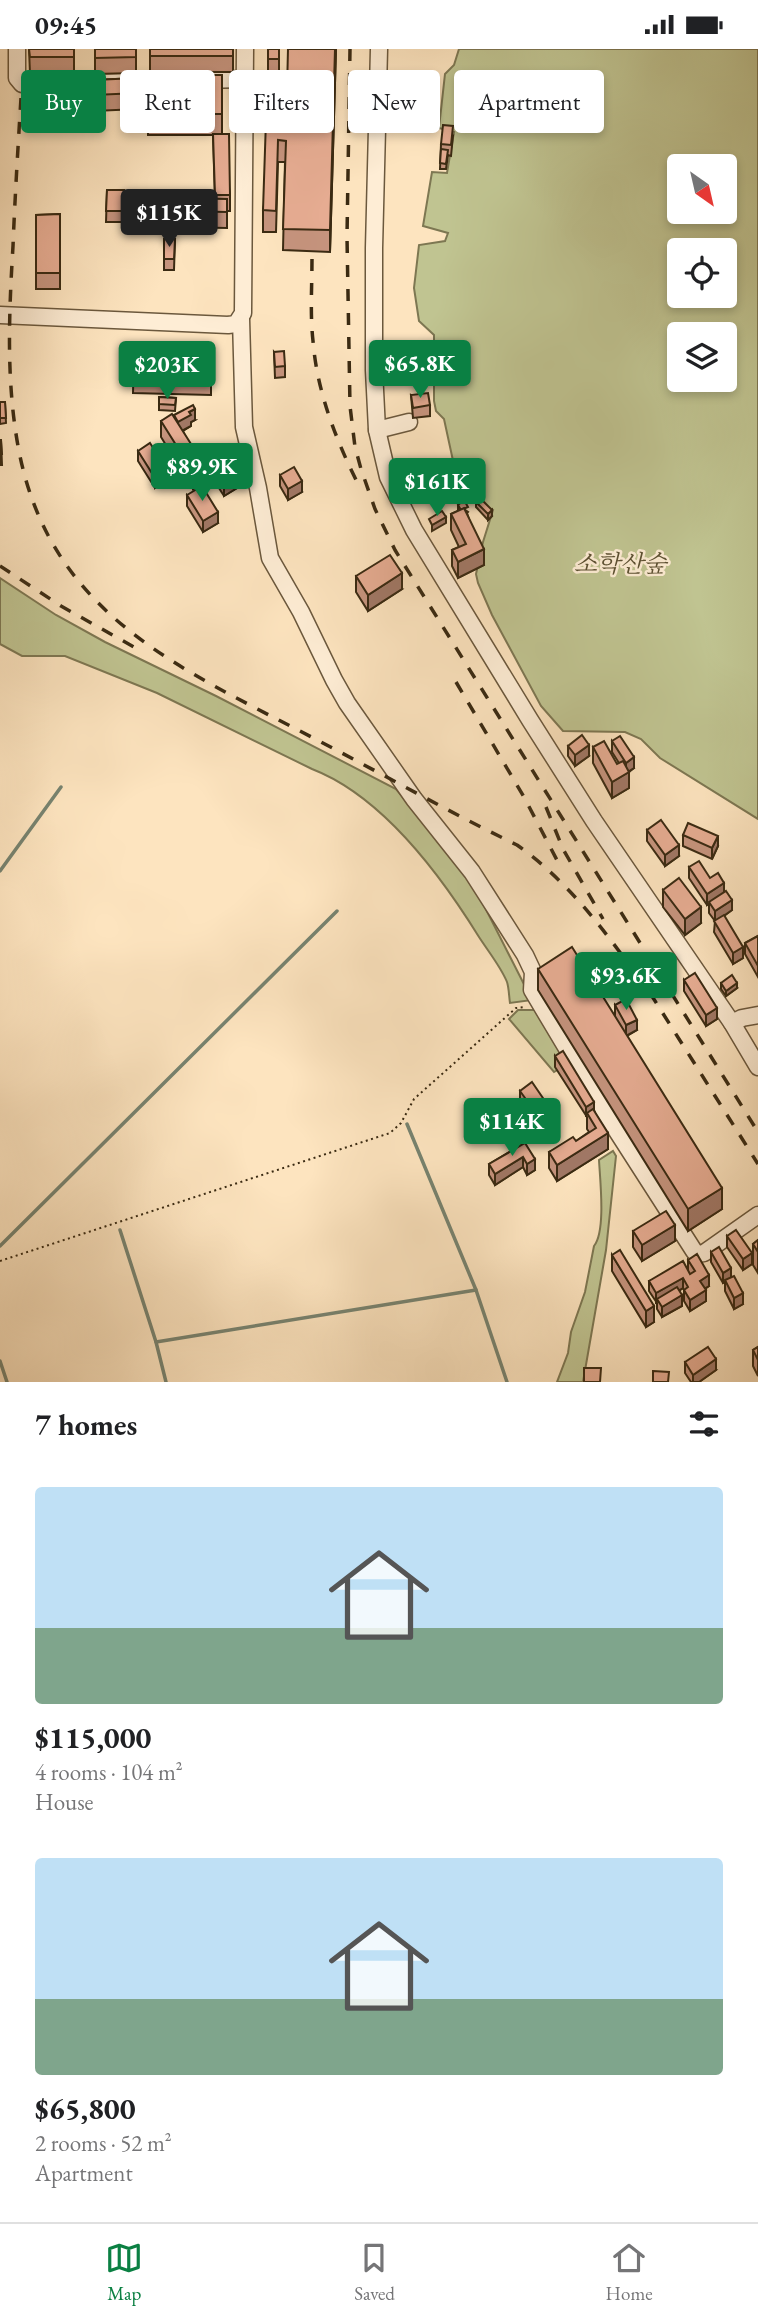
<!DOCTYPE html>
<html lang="en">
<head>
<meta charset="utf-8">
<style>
	body { margin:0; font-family:"EB Garamond","Noto Serif KR",serif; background:#f2f2f2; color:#202124; height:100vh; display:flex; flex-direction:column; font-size:26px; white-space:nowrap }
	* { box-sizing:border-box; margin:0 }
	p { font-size:23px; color:#757577 }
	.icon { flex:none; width:38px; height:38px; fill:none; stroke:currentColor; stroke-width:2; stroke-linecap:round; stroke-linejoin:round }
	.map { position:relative; height:1333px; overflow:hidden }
	.side { display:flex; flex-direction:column; background:#fff; flex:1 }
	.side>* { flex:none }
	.banner { position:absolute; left:21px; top:21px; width:718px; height:63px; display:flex; gap:14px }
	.needle { width:46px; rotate:146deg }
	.fabs { position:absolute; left:667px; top:105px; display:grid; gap:14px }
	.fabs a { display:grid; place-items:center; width:70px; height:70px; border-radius:7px; background:#fff; box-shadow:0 4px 10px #0003; font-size:35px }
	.price { position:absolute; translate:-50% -60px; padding:0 16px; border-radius:7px; background:#0b8043; color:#fff; font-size:23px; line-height:46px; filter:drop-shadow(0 2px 4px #0008) }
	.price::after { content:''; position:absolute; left:50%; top:42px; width:21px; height:16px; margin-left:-10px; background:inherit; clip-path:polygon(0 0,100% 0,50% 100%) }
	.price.on { background:#222; color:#fff }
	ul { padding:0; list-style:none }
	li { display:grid; align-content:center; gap:14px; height:371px; padding:0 35px }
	li span { display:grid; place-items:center; height:217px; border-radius:7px; color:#555 }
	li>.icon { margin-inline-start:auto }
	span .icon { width:126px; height:126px; fill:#fffc; stroke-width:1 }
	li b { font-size:30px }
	h2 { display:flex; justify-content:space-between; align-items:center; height:84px; padding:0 35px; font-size:30px }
	.tag { padding:0 24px; border-radius:7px; background:#fff; box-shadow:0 4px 10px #0003; font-size:24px; line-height:63px }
	.tag.on { background:#0b8043; color:#fff }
	.status { display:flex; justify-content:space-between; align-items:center; height:49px; padding:0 35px; background:#fff; direction:ltr }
	.status svg { height:19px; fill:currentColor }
	.menu { display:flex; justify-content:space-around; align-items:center; height:98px; border-top:2px solid #e0e0e0; background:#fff; font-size:19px; color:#757577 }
	.menu a { display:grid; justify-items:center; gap:4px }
	.menu .on { color:#0b8043 }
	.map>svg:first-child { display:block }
	.green { fill:#c0c491; stroke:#7d7752; stroke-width:2; fill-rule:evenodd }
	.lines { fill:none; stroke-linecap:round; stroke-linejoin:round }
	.stream { stroke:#778370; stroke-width:3.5 }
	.minor-casing { stroke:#6b583d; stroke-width:19 }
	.path { stroke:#3a2a12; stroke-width:2; stroke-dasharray:2 3.5; stroke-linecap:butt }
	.minor { stroke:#feedd5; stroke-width:16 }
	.rail { stroke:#3a2a12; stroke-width:3.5; stroke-dasharray:12 12; stroke-linecap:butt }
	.wall { fill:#c6947e; stroke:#3a2a12; stroke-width:2 }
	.shaded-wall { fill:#a17866; stroke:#3a2a12; stroke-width:2 }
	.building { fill:#e6ac92; stroke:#3a2a12; stroke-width:2 }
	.labels { text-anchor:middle; stroke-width:5; stroke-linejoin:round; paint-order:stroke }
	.park-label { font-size:24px; font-style:italic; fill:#5c5032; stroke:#feedd5 }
</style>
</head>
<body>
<div class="status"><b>09:45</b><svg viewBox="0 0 49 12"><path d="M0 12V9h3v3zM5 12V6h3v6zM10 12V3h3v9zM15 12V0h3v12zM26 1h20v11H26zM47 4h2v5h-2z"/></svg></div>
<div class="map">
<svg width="758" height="1333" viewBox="0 0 758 1333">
	<rect width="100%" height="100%" fill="#fde4bf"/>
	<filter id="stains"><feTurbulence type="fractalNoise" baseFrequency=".00286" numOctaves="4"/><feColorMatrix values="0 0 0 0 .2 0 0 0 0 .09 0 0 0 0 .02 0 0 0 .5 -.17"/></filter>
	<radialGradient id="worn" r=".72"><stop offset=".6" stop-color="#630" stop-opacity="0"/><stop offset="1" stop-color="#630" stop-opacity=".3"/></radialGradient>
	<g class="green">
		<path d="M459 0H758V770L660 709 641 690 625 683 563 682 541 657 492 566 478 534 476 525 483 493 493 461 460 444 444 370 436 362 434 352V286L419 272 414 239 419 196 445 192 448 184 423 177 432 123 447 124 454 83 439 79 445 25 454 16ZM679 117H724V163H679ZM679 201H724V247H679ZM679 285H724V331H679Z"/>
		<path d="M0 529 56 566 105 593 216 647 396 740 467 823 532 951 510 954C509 948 509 939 507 933 501 918 488 902 479 888 440 825 382 747 312 720L157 644 65 607H22L0 595Z"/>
		<path d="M518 961H538L569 1014 554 1023 509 970Z"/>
		<path d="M613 1102 616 1107 606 1201 583 1333H557L568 1304 571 1283 585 1243 594 1197C606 1182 600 1131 599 1111Z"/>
	</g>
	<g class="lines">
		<g class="stream">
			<path d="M0 822 61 738"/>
			<path d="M407 1075 476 1241 507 1333"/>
			<path d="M120 1181 156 1293 166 1333"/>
			<path d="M0 1197 337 862"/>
			<path d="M156 1293 476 1241"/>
			<path d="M0 1312 7 1333"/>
		</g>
		<defs>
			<g id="minor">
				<path d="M17 0V29L22 35 168 32"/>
				<path d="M379 0 374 199V321L377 381 388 428 414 481 530 671 594 772 732 974 758 1018"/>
				<path d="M201 31 245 30"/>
				<path d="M0 266 228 276 236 275 243 264 245 0"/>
				<path d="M241 270 244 378 258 439 270 509 301 563 334 631 347 654 414 750 472 823 525 906 533 923 532 941 606 1065 694 1202 698 1205 704 1204 758 1166"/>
				<path d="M377 381 409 373"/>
				<path d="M732 974 742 969 758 966"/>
			</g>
		</defs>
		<use href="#minor" class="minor-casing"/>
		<path class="path" d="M0 1212 390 1084 401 1074 414 1050 516 959 526 958"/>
		<use href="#minor" class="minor"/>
		<g class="rail">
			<path d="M350 0 347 188 350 357 355 398 361 420 375 460 395 501 758 1083"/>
			<path d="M21 49C18 98 15 147 13 197 9 264 6 330 18 397 49 568 183 620 321 693 386 727 451 764 517 796 574 836 614 895 654 950"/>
			<path d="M312 210C312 237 310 265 313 292 317 343 336 391 359 437"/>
			<path d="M0 517 61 557 141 602"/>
			<path d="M456 633 524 748 559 815"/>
			<path d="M546 758 563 800 603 870"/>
			<path d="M650 944 758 1115"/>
		</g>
	</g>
	<g class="wall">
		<path d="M29 0H74V24H30Z"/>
		<path d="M95 0H136V24L95 25Z"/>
		<rect x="150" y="0" width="83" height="23"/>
		<rect x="268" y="0" width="11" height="31"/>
		<path d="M336 0 330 203 283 201 285 113H278L276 183H263V161L287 41Z"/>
		<path d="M148 26H222V85L230 146V162H227V179L177 178V149L215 150 213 86H148Z"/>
		<path d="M137 29 138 60 94 62V31Z"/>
		<path d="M37 36H73L72 59H37Z"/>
		<path d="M453 87 451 107 448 106 446 120H440L441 95Z"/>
		<path d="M107 141H124V173H106Z"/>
		<path d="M60 165V240H36V166Z"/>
		<path d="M164 190H175L174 221H164Z"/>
		<path d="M134 300 211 302V346L133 344Z"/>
		<path d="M274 303 285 317V328L275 329Z"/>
		<path d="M411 346 430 356V367L413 369Z"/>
		<path d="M159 348 176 349 175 362 159 361Z"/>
		<path d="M0 353H5L6 374 0 375Z"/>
		<path d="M174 368 195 371 191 373V377L183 382 205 433 193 440 161 388V372Z"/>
		<path d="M0 391H1L2 416H0Z"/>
		<path d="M138 402 167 432 155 439 138 412Z"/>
		<path d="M210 414 237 439 224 447 210 425Z"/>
		<path d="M280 426 302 443 288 451 280 437Z"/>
		<path d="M425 432 442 439V449L427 452Z"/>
		<path d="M187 446 218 474 203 483 187 457Z"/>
		<path d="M476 453 492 467 488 471 476 458Z"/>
		<path d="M458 456 468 463 467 464 484 516 458 529 452 517V501L459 498 451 481V465L458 462Z"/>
		<path d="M356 527 402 540 368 562 356 543Z"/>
		<path d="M612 692 634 719 629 723V739L612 749 593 714V698L617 715 619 714 612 703Z"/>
		<path d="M568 697 589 707 575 717 568 707Z"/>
		<path d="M647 781 679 807 665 817 647 792Z"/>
		<path d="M683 786 718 797 712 810 683 797Z"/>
		<path d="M689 818 710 829 724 843 732 861 724 867 743 909 733 915 714 883 715 872 709 864V854L707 856 689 829Z"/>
		<path d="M663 841 701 874 685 886 663 858Z"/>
		<path d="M758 887V928L745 905V894Z"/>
		<path d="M538 920 615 966V956L637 981 627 987 722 1160 688 1182 538 941Z"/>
		<path d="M684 931 717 970 706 977 684 942Z"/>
		<path d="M721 934 737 939 726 947 721 940Z"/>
		<path d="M555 1007 594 1061 608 1100 557 1132 549 1119V1103L576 1092 589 1083 587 1080V1068L555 1018Z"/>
		<path d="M520 1042 547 1066 535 1074 520 1052Z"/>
		<path d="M525 1094 535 1121 527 1126 523 1118 495 1136 489 1126V1115Z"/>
		<path d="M633 1182 675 1192 642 1212 633 1198Z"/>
		<path d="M727 1187 752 1215 743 1221 727 1198Z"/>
		<path d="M758 1191V1224L753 1216V1195Z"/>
		<path d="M711 1203 731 1228 743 1255 734 1260 725 1242V1233L723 1234 711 1213Z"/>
		<path d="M612 1206 654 1273 646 1278 612 1222Z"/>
		<path d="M688 1211 709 1237 705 1240 706 1252 690 1262 684 1252V1241L683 1239 679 1242 682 1257 662 1268 657 1260V1254L649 1242V1232L688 1221Z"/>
		<path d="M758 1298V1327L753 1317V1301Z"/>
		<path d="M685 1313 716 1321 699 1333H691L685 1324Z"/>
	</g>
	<g class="shaded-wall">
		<path d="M335 0H336L330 203V181Z"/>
		<path d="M195 360V371L191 373V377L178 384V373L189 363Z"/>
		<path d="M205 417V433L193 440V423Z"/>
		<path d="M167 421V432L155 439V429Z"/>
		<path d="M237 428V439L224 447V437Z"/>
		<path d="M302 432V443L288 451V440Z"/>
		<path d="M492 461V467L488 471V465Z"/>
		<path d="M218 463V474L203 483V472Z"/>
		<path d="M446 468V474L432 482V476Z"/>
		<path d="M484 500V516L458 529V513Z"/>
		<path d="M402 524V540L368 562V546Z"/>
		<path d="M589 696V707L575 717V706Z"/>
		<path d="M634 708V719L626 724V714Z"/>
		<path d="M629 723V739L612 749V733Z"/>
		<path d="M718 787V797L712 810V799Z"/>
		<path d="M679 796V807L665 817V806Z"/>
		<path d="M724 834V845L707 856V845Z"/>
		<path d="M732 851V861L715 873V862Z"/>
		<path d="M701 858V874L685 886V870Z"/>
		<path d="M743 898V909L733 915V904Z"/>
		<path d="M737 934V939L726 947V942Z"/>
		<path d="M717 959V970L706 977V966Z"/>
		<path d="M637 971V981L626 987V976Z"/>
		<path d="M594 1053V1064H587L586 1068V1058Z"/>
		<path d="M547 1055V1066L535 1074V1063Z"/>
		<path d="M608 1084V1100L557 1132V1116Z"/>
		<path d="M523 1108V1118L495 1136V1125Z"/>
		<path d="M535 1110V1121L527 1126V1115Z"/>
		<path d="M722 1139V1160L688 1182V1160Z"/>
		<path d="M675 1176V1192L642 1212V1196Z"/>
		<path d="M752 1204V1215L743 1221V1210Z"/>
		<path d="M731 1219V1230L723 1234V1224Z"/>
		<path d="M709 1226V1237L700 1242V1232Z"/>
		<path d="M683 1229V1239L659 1253 657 1250 656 1255V1244Z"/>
		<path d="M706 1241V1252L690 1262V1251Z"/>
		<path d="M743 1244V1255L734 1260V1249Z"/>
		<path d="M682 1246V1257L662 1268V1258Z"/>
		<path d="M654 1257V1273L646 1278V1262Z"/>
		<path d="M716 1310V1321L699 1333H693V1326Z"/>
	</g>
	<g class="building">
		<path d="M29 0H74V8H30Z"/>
		<path d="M95 0H136V8L95 9Z"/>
		<rect x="150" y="0" width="83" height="7"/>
		<rect x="268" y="0" width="11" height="10"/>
		<path d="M288 0H335L330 181 283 180 286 92 278 91 276 162 263 161 267 41H287Z"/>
		<rect x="148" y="26" width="74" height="39"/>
		<path d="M137 29 138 44 94 46V31Z"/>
		<path d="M37 36H73L72 49 37 48Z"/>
		<path d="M443 76 453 77 451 96 441 95Z"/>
		<path d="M213 85H229L230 146H215Z"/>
		<path d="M441 100 448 101 446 115 440 114Z"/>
		<path d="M107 141H124V162H106Z"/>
		<path d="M177 149 227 150V163L177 162Z"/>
		<path d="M60 165V224H36V166Z"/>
		<path d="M164 190H175L174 210H164Z"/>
		<path d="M134 300 211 302V325L133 323Z"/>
		<path d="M284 302 285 317 275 318 274 303Z"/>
		<path d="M428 344 430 356 413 359 411 346Z"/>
		<path d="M159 348 176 349 175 356 159 355Z"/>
		<path d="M0 353H5L6 369H0Z"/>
		<path d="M193 356 195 360 189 363 191 366 178 373 174 366Z"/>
		<path d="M172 365 205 417 193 423 161 372Z"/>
		<path d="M0 391H1L2 405H0Z"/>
		<path d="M150 394 167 421 155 429 138 402Z"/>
		<path d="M222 406 237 428 224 437 210 414Z"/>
		<path d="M294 418 302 432 288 440 280 426Z"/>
		<path d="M440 429 442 439 427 441 425 432Z"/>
		<path d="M202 437 218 463 203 472 187 446Z"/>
		<path d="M480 449 492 461 488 465 476 453Z"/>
		<path d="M464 451 468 458 461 461 458 456Z"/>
		<path d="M464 459 484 500 458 513 452 501 466 495 451 465Z"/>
		<path d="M442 462 446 468 432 476 429 470Z"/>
		<path d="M390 506 402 524 368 546 356 527Z"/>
		<path d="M582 686 589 696 575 706 568 697Z"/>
		<path d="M620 687 634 708 626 714 612 692Z"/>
		<path d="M604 692 617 715 623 712 629 723 612 733 593 698Z"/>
		<path d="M661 771 679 796 665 806 647 781Z"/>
		<path d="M688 774 718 787 712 799 683 786Z"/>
		<path d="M699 812 710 829 718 824 724 834 707 845 689 818Z"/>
		<path d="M679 829 701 858 685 870 663 841Z"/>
		<path d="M726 842 732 851 715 862 709 853Z"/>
		<path d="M724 866 743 898 733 904 714 872Z"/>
		<path d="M758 887V917L745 894Z"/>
		<path d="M572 898 722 1139 688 1160 538 920Z"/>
		<path d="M695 924 717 959 706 966 684 931Z"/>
		<path d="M732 926 737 934 726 942 721 934Z"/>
		<path d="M626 950 637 971 626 976 615 956Z"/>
		<path d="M563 1002 594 1053 586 1058 555 1007Z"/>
		<path d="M532 1033 547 1055 535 1063 520 1042Z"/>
		<path d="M593 1060 608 1084 557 1116 549 1103 573 1088 576 1092 596 1079 587 1064Z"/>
		<path d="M525 1094 535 1110 527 1115 523 1108 495 1125 489 1115Z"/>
		<path d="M666 1162 675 1176 642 1196 633 1182Z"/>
		<path d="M736 1181 752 1204 743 1210 727 1187Z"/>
		<path d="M758 1191V1203L753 1195Z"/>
		<path d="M719 1198 731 1219 723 1224 711 1203Z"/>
		<path d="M620 1201 654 1257 646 1262 612 1206Z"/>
		<path d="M697 1205 709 1226 700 1232 706 1241 690 1251 684 1241 688 1238 683 1229 656 1244 649 1232 683 1212 690 1225 695 1222 688 1211Z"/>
		<path d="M734 1227 743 1244 734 1249 725 1231Z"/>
		<path d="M677 1238 682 1246 662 1258 657 1250Z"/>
		<path d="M708 1298 716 1310 693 1326 685 1313Z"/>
		<path d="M758 1298V1311L753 1301Z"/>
		<path d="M584 1319H601L600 1333H584Z"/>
		<path d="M653 1322 669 1323 668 1333H653Z"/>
	</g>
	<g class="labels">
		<g class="park-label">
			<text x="620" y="523">소학산숲</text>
		</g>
	</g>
	<rect width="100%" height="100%" filter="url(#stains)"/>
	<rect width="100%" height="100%" fill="url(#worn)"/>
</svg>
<div class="fabs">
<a><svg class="needle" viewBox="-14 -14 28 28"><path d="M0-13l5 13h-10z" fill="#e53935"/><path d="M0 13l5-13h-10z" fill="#757577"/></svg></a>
<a><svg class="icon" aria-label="locate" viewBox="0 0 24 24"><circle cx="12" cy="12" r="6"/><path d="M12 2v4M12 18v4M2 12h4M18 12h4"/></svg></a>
<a><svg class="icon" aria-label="layers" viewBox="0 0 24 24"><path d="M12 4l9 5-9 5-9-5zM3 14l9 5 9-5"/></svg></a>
</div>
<b class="price on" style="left:169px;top:200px">$115K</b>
<b class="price" style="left:420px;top:351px">$65.8K</b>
<b class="price" style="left:167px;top:352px">$203K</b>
<b class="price" style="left:202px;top:454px">$89.9K</b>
<b class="price" style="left:437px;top:469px">$161K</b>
<b class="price" style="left:626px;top:963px">$93.6K</b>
<b class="price" style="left:512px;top:1109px">$114K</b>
<div class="banner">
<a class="tag on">Buy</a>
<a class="tag">Rent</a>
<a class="tag">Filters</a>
<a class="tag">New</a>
<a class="tag">Apartment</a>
</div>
</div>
<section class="side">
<h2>7 homes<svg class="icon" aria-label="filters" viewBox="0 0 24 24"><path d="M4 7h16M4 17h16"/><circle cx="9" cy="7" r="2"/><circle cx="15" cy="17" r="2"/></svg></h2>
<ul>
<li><span style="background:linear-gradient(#bfe0f5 65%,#7fa58c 0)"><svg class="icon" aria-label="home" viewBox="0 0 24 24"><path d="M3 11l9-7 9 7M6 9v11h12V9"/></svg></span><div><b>$115,000</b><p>4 rooms · 104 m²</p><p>House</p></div></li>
<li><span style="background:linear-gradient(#bfe0f5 65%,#7fa58c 0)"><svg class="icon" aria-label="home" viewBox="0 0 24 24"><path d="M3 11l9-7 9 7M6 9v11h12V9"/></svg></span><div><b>$65,800</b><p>2 rooms · 52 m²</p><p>Apartment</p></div></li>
</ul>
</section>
<nav class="menu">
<a class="on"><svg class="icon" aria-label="map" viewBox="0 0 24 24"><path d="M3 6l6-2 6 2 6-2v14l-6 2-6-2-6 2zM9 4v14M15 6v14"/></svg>Map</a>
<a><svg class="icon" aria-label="saved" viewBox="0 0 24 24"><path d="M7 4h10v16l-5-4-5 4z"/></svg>Saved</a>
<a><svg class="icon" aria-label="home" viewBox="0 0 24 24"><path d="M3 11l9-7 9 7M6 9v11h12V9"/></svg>Home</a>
</nav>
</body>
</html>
